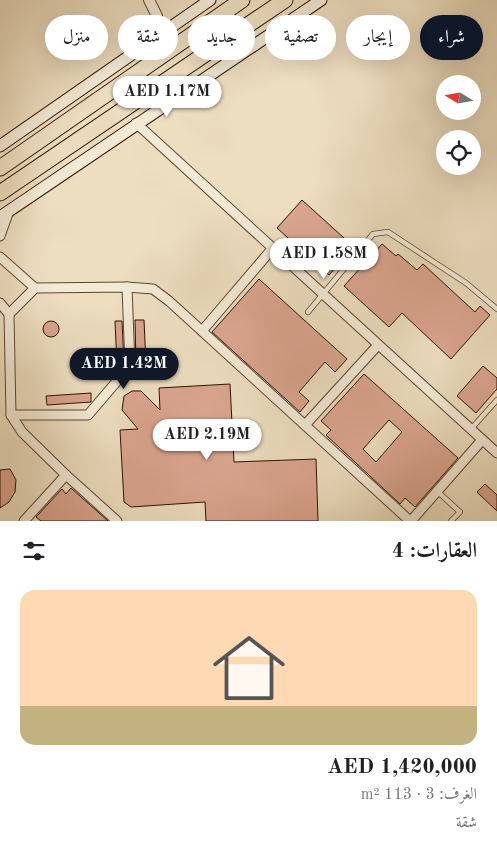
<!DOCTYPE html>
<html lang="ar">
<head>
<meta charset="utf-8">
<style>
	body { margin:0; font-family:"Old Standard TT",Amiri,serif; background:#f6f6f6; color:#202124; direction:rtl; height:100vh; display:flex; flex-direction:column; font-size:19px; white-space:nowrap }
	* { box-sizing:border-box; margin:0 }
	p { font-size:16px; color:#757577 }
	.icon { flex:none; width:28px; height:28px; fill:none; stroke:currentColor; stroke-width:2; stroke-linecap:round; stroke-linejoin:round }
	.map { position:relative; height:521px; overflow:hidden; direction:ltr }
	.side { display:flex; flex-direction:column; background:#fff; flex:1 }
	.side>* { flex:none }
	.banner { position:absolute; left:15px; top:15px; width:468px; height:45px; direction:rtl; display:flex; gap:10px }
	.needle { width:32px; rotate:281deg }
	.tools { position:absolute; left:436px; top:75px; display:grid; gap:10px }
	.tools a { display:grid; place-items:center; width:45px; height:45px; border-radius:50%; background:#fff; box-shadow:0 5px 20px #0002; font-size:25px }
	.price { position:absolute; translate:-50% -42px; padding:0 11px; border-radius:18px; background:#fff; color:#222; font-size:16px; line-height:32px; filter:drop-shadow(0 1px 2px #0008) }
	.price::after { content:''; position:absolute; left:50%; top:30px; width:15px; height:11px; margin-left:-8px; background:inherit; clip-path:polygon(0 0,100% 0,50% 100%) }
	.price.active { background:#111827; color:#fff }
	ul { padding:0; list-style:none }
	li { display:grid; align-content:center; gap:10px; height:265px; padding:0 20px }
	li span { display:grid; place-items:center; height:155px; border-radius:15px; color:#555 }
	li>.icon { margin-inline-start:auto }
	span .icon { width:90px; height:90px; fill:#fffc; stroke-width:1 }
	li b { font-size:21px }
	h2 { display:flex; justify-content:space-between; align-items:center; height:60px; padding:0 20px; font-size:21px }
	.chip { padding:0 18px; border-radius:22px; background:#fff; box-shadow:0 5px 20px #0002; font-size:18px; line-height:45px }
	.chip.active { background:#111827; color:#fff }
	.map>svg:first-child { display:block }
	.water { fill:#99bcb5; stroke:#6e786d }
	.building { fill:#daa58f; stroke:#2e1200; fill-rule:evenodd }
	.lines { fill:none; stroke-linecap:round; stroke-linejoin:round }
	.service-casing { stroke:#5e4530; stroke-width:6 }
	.minor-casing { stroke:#5e4530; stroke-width:11 }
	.tertiary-casing { stroke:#5e4530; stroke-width:12 }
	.secondary-casing { stroke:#2e1200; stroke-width:13 }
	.motorway-casing { stroke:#2e1200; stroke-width:17 }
	.service { stroke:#f3ead6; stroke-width:4.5 }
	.minor { stroke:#f3ead6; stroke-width:9 }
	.tertiary { stroke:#f3ead6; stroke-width:10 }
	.secondary { stroke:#f3ead6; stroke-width:11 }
	.motorway { stroke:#eddec0; stroke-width:15 }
</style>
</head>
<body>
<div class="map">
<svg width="497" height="521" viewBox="0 0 497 521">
	<rect width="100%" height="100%" fill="#eddec0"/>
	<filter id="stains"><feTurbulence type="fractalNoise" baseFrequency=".004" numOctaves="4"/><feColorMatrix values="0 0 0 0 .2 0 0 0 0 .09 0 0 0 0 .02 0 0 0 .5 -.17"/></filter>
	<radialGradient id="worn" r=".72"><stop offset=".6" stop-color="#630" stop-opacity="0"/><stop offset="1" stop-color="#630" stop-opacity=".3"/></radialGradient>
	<circle class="water" cx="80" cy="356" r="6"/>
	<g class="building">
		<path d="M302 200 354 247 329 275 277 228Z"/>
		<path d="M382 244 396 256 398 254 417 270 423 264 475 312 480 306 490 315 451 359 402 313 389 327 344 286Z"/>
		<path d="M259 279 347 359 335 372 325 362 299 392 309 401 300 412 212 332Z"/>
		<path d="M135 320H144L146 364 136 365Z"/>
		<circle cx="51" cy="329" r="8"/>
		<path d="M115 321H122L124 364 122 366H117Z"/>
		<path d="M483 366 497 378V389L476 413 457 396Z"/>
		<path d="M364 374 458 458 415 507 405 498 400 504 326 435 331 430 321 421ZM389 420 402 432 376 462 363 449Z"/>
		<path d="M230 384 234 462 316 459 318 521H206L205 502 131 507 124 502 120 430 138 429 122 410 124 396 132 391H141L160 410 159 388Z"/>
		<path d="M91 393V402L47 405 46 396Z"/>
		<path d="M10 469 16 480 15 492 9 502 0 508V470Z"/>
		<path d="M485 484 497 495V511L477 492Z"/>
		<path d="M71 488 108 521H41L36 517 62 489 66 494Z"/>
	</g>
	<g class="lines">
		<defs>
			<g id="service">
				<path d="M308 312 373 234 388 232 466 283 497 309"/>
				<path d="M471 429 497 400"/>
				<path d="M437 491 460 512 451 521"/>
			</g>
			<g id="minor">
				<path d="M136 123 497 453"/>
				<path d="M0 236 9 211"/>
				<path d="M0 257 35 288 127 287 130 366 88 415H11L9 314 0 303"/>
				<path d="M127 287 153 289 169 301 410 521"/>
				<path d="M9 314 35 288"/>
				<path d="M202 331 272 249"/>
				<path d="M11 415 22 432 66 475 24 521"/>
				<path d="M305 425 378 345"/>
				<path d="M66 475 117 521"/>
				<path d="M411 521 482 440"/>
			</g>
			<path id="tertiary" d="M130 53 152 27 157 16 149 0"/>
			<g id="secondary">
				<path d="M0 146 210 0"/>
				<path d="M0 217 321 0"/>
			</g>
			<g id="motorway">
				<path d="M0 168 242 0"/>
				<path d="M0 193 285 0"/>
			</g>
		</defs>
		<use href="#service" class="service-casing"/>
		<use href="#minor" class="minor-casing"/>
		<use href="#tertiary" class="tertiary-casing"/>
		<use href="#secondary" class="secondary-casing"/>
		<use href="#motorway" class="motorway-casing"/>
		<use href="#service" class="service"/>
		<use href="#minor" class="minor"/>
		<use href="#tertiary" class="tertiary"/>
		<use href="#secondary" class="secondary"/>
		<use href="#motorway" class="motorway"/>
	</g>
	<rect width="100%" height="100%" filter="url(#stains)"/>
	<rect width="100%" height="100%" fill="url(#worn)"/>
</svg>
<div class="tools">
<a><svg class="needle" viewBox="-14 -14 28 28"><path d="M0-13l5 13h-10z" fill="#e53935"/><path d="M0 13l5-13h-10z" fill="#757577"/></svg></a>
<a><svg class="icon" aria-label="locate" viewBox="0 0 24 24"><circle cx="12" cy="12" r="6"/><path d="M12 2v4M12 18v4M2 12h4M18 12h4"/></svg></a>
</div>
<b class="price" style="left:167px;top:118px">AED 1.17M</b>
<b class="price" style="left:324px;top:280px">AED 1.58M</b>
<b class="price active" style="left:124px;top:390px">AED 1.42M</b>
<b class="price" style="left:207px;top:461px">AED 2.19M</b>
<div class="banner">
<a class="chip active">شراء</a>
<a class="chip">إيجار</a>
<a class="chip">تصفية</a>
<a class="chip">جديد</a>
<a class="chip">شقة</a>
<a class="chip">منزل</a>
</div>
</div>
<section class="side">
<h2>العقارات: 4<svg class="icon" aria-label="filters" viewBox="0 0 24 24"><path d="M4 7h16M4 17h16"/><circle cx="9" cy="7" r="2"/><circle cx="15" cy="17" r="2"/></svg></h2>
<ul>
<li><span style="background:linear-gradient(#ffd9b3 75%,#c2b280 0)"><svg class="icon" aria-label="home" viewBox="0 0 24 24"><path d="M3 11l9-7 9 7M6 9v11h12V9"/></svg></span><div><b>AED 1,420,000</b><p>الغرف: 3 · 113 m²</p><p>شقة</p></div></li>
</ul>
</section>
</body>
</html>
